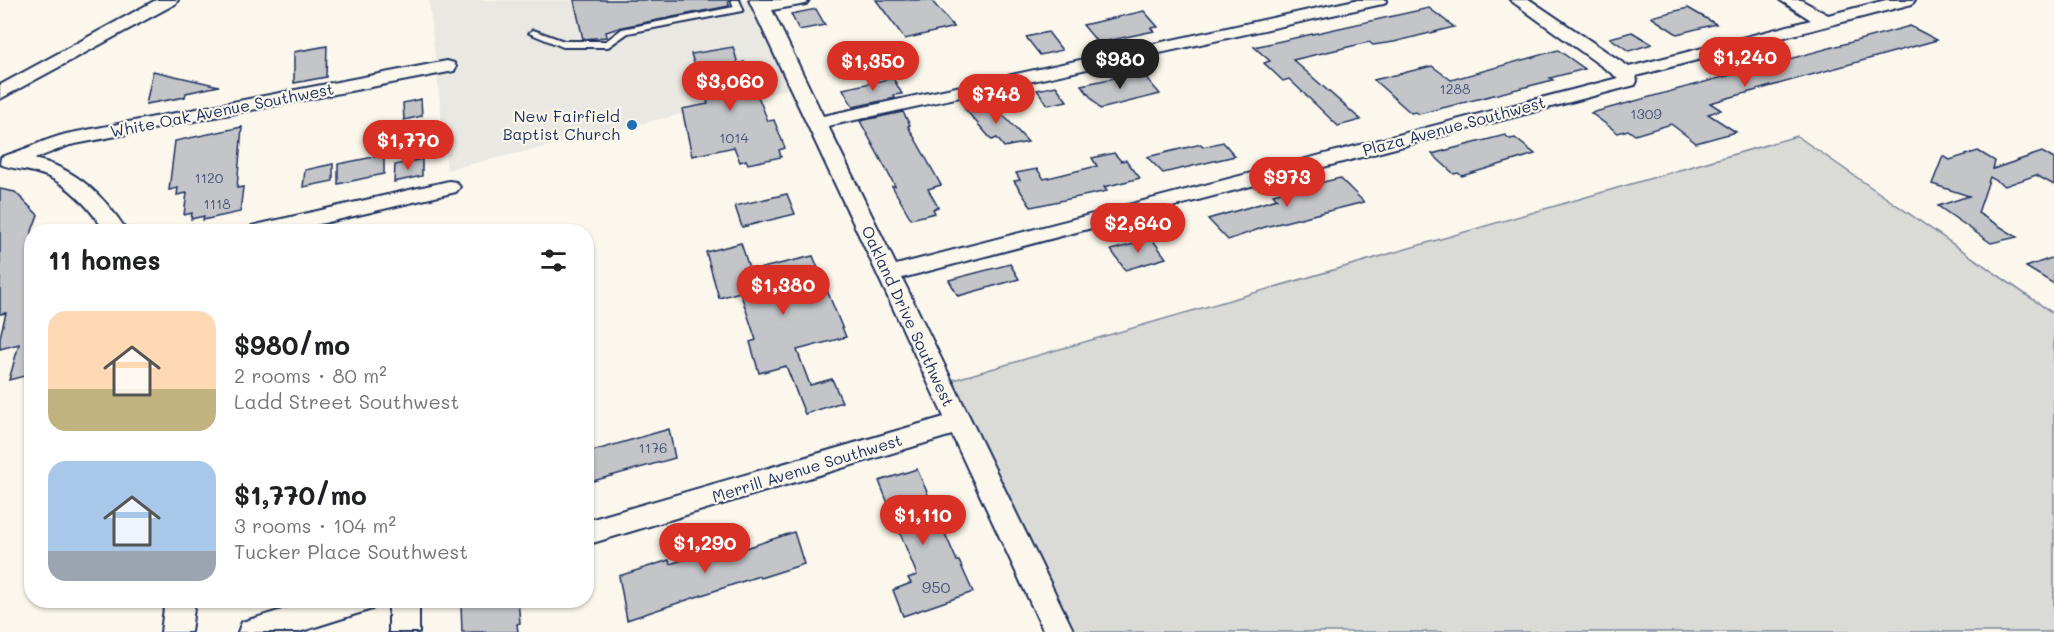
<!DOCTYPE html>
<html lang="en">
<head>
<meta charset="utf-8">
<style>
	body { margin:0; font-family:Mali,sans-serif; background:#f2f2f2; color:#202124; height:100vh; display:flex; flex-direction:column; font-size:22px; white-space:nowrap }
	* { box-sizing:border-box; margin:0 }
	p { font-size:20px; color:#757577 }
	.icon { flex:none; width:33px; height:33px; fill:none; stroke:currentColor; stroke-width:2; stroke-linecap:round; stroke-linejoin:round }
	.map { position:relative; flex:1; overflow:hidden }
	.drawer { position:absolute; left:24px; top:224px; width:570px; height:384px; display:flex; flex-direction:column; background:#fff; border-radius:24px; box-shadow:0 2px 4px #0004 }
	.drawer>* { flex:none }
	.price { position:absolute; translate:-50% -51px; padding:0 14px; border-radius:21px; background:#d93025; color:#fff; font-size:20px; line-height:39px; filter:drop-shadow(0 2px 3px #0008) }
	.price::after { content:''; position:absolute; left:50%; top:36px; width:18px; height:14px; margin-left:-9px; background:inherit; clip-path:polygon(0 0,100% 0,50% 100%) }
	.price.current { background:#222; color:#fff }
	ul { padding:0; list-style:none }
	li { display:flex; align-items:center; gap:18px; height:150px; padding:0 24px }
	li span { display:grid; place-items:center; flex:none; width:168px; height:120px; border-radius:18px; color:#555 }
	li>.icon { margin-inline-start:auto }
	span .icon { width:72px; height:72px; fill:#fffc; stroke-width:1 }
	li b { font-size:26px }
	h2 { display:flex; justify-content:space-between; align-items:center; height:72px; padding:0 24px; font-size:26px }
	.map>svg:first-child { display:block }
	.built { fill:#eae8e2 }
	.green { fill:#dadad7; stroke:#7a849a; stroke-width:1.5 }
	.building { fill:#c3c5c9; stroke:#1b2f5e; stroke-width:1.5 }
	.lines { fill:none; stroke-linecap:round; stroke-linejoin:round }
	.lane-casing { stroke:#1b2f5e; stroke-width:4 }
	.street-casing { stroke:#1b2f5e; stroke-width:4 }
	.lane { fill:#fbf7ec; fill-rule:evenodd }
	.street { fill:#fbf7ec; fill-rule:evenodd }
	.poi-dot { fill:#1f6fb2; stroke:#fbf7ec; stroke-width:2 }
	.labels { text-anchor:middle; stroke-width:4.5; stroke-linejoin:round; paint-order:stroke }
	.number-label { font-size:14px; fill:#455479 }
	.street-label { font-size:16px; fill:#1b2f5e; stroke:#fbf7ec }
	.poi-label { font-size:16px; fill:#1b2f5e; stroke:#fbf7ec; text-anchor:end }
	.near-number-label { font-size:16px; fill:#455479 }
</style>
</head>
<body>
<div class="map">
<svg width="2054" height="632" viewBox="0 0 2054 632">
	<rect width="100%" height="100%" fill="#fbf7ec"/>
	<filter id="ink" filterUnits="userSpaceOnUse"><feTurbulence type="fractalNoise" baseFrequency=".0167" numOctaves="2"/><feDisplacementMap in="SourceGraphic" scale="12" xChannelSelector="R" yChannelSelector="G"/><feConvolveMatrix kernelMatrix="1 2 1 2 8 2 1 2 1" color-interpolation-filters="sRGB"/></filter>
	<g filter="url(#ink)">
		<path class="built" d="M429 0H769L804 85 447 170Z"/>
		<path class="green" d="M1797 136 2054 314V632H1062L946 382Z"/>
		<g class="building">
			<path d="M574 0H728L729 6 622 27 606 32 607 37 583 39Z"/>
			<path d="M876 0H931L954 27 905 39Z"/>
			<path d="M1429 8 1454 27 1394 42 1373 45 1369 42 1293 60 1361 120 1338 126 1289 79 1283 81 1264 63 1270 61 1254 47Z"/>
			<path d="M1688 8 1716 24 1677 34 1651 17Z"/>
			<path d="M816 9 825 25 799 30 791 14Z"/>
			<path d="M1144 11 1158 27 1151 28 1154 31 1098 43 1083 25Z"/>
			<path d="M1910 26 1937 40 1710 103 1721 110 1708 114 1736 132 1696 143 1671 124 1635 135 1628 130 1618 133 1591 113Z"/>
			<path d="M1048 32 1062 50 1040 55 1026 37Z"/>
			<path d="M1632 32 1652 44 1629 51 1610 38Z"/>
			<path d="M327 46 326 77 294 83V52Z"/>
			<path d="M733 47 738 64 744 62 768 121 774 120 785 148 779 150 781 157 748 164 746 160 740 162 734 147 692 156 682 109 708 104 691 54Z"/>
			<path d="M1558 50 1585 69 1550 78 1553 80 1419 114 1416 112 1411 113 1374 80 1432 66 1451 80Z"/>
			<path d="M153 71 219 86 186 93 185 97 146 104Z"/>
			<path d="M1133 74H1143L1160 94 1100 109 1081 85Z"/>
			<path d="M893 78 902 94 894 95 895 98 853 107 843 89Z"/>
			<path d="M1056 86 1067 101 1048 105 1037 90Z"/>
			<path d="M421 99 422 116 404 120 403 103Z"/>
			<path d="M982 103 985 106 993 104 1028 142 1004 147 997 138 992 140 964 108Z"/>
			<path d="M903 112 910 125 908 126 941 185 928 189 938 207 933 209 935 213 911 219 892 186H895L860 121Z"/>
			<path d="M242 127 237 188 243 187 240 212 203 220 204 216 191 219 192 213 184 215 187 193 177 195 178 188 169 190 175 141Z"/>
			<path d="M1505 135 1510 139 1515 138 1535 154 1462 176 1458 173 1454 174 1432 154Z"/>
			<path d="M1223 142 1235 156 1163 173 1147 157 1201 144 1203 147Z"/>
			<path d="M1978 151 1995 161 1993 169 2042 152 2054 159V185L2036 175 2005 186 1990 177 1978 213 2017 237 1991 243 1938 206 1969 196 1932 184 1943 156 1950 160Z"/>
			<path d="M1114 153 1121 161 1126 160 1140 178 1104 187 1107 191 1031 207 1014 181 1020 180 1016 173 1037 169 1044 179 1097 166 1092 158Z"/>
			<path d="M384 155V174L338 184V164Z"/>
			<path d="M422 159V176L394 182 395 165Z"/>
			<path d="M333 164V181L303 187 305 170Z"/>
			<path d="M1340 178 1364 202 1265 227 1228 240 1208 219 1277 199 1273 194Z"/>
			<path d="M0 189 15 192 38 215 32 231V374L9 380 19 344 0 349V337L6 313 0 314Z"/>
			<path d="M787 194 795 214 742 227 735 206Z"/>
			<path d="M1152 239 1166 258 1125 270 1111 250Z"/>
			<path d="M741 243 750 271 813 256 846 337 797 350 810 385 832 379 842 402 805 414 786 366 759 373 750 342 756 340 740 292 719 298 706 252Z"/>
			<path d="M2054 257V284L2026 267Z"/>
			<path d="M1010 264 1019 279 958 296 949 280Z"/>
			<path d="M669 429 675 458 586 483V453Z"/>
			<path d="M917 469 957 561H959L973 592 903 616 893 590 911 583 908 578 917 575 879 481Z"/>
			<path d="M794 532 804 564 760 578 759 576 627 620 619 576 669 560 670 564 732 544 734 552Z"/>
			<path d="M474 600H518L520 623 517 624 518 632H462L461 604Z"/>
		</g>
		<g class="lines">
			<defs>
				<path id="lane" d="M731 0H739L743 9 742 11 628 33 608 47H563L529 33 533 30 564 41H606L622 29 734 7Z"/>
				<g id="street">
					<path d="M156 0H178L175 4 0 99V85Z"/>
					<path d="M749 0H809L806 4 772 10 823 116 1355 0H1387L1384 4 1378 5 828 126 896 265 1618 78 1510 0H1530L1629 67 1811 20 1780 0H1801L1828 15 1886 0H1915L1912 4 1636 76 1637 81 1635 85 902 278 1074 632H1044L952 435 586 545V521L944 417Z"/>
					<path d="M447 61 454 63 456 67 454 71 70 145 34 159C76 168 104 196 127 231H105C89 207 66 180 37 173 25 169 11 169 0 164L1 157C23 151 43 140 66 134Z"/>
					<path d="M449 181 456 182 460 187 456 192 290 231H249L252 226 260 224Z"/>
					<path d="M165 600H195L191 632H161Z"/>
					<path d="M315 600H376L372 609 299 632H238L242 622Z"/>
					<rect x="389" y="600" width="30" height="32"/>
				</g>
			</defs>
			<use href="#lane" class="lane-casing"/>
			<use href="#street" class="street-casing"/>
			<use href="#lane" class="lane"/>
			<use href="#street" class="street"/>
		</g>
	</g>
	<circle class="poi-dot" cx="632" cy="125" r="6"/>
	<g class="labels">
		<g class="number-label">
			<text x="1455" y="94">1288</text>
			<text x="1646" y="119">1309</text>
			<text x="734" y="143">1014</text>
			<text x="209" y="183">1120</text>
			<text x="217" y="209">1118</text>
			<text x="653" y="453">1176</text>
		</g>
		<g class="street-label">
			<text transform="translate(222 110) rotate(-11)" y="6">White Oak Avenue Southwest</text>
			<text transform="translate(1454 126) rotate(-15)" y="6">Plaza Avenue Southwest</text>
			<text transform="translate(908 316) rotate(65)" y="6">Oakland Drive Southwest</text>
			<text transform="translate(807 468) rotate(-17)" y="6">Merrill Avenue Southwest</text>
		</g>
		<g class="poi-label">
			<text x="620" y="122">New Fairfield<tspan x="620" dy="18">Baptist Church</tspan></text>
		</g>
		<g class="near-number-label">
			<text x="936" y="593">950</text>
		</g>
	</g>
</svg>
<b class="price" style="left:1745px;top:88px">$1,240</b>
<b class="price current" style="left:1120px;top:90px">$980</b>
<b class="price" style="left:873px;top:92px">$1,350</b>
<b class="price" style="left:730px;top:112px">$3,060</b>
<b class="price" style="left:996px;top:125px">$748</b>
<b class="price" style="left:408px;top:171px">$1,770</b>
<b class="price" style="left:1287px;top:208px">$973</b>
<b class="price" style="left:1138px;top:254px">$2,640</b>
<b class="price" style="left:783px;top:316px">$1,380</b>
<b class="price" style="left:923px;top:546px">$1,110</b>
<b class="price" style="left:705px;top:574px">$1,290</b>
<section class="drawer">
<h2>11 homes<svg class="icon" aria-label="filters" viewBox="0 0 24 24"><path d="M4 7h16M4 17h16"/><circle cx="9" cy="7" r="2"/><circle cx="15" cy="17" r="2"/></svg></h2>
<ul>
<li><span style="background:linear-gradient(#ffd9b3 65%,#c2b280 0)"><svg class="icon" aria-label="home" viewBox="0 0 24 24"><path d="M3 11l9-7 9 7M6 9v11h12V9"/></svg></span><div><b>$980/mo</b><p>2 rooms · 80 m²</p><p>Ladd Street Southwest</p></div></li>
<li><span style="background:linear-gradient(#a9c7e8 75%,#9aa5b1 0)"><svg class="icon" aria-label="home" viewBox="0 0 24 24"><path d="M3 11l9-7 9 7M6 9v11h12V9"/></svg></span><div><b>$1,770/mo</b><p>3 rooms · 104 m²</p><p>Tucker Place Southwest</p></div></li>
</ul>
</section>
</div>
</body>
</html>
